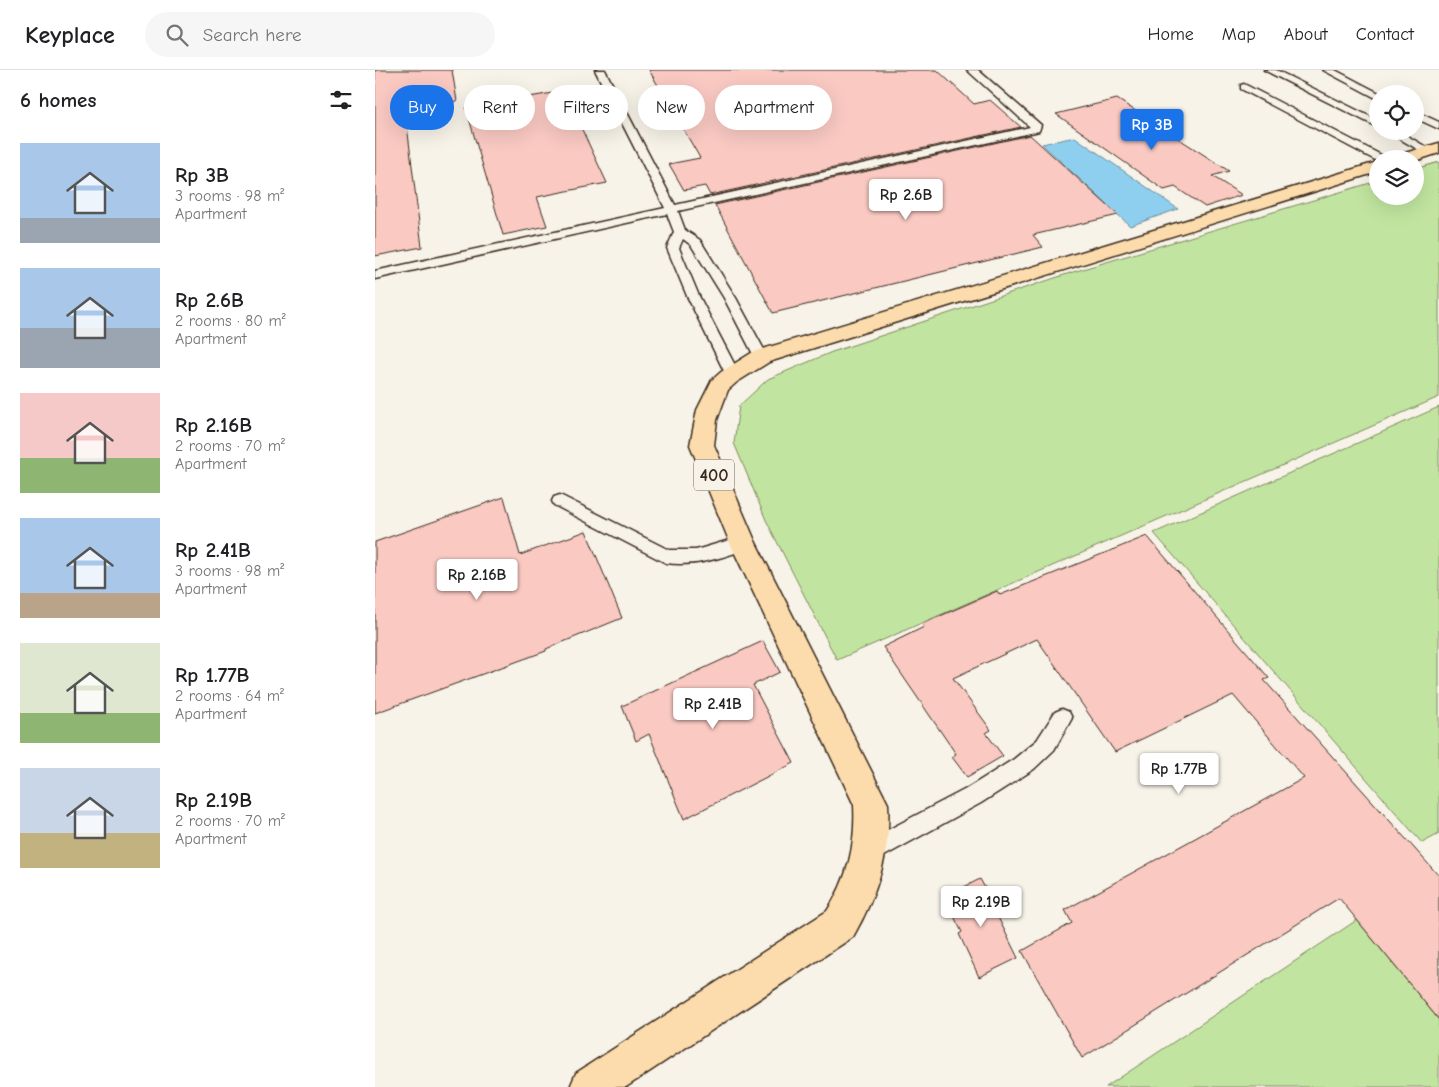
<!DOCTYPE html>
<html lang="en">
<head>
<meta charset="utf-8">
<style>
	body { margin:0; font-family:"Comic Neue",sans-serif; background:#f6f6f6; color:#202124; height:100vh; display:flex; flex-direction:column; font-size:19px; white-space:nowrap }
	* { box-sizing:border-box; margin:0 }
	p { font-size:16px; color:#757577 }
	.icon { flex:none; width:28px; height:28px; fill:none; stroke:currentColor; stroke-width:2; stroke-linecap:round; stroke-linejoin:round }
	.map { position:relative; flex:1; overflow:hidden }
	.drawer { display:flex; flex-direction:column; background:#fff; width:375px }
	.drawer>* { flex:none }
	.banner { position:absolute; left:15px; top:15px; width:475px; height:45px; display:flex; gap:10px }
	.controls { position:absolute; left:994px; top:15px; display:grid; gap:10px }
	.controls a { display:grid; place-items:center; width:55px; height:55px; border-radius:50%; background:#fff; box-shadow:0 5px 20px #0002; font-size:25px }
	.price { position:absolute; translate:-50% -42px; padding:0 11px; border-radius:5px; background:#fff; color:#222; font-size:16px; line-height:32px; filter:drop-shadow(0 1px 2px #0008) }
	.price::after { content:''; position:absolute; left:50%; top:30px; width:15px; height:11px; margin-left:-8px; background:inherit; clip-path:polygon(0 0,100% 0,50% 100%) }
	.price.active { background:#1a73e8; color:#fff }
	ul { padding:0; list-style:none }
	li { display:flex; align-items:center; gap:15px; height:125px; padding:0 20px }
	li span { display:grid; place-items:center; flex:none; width:140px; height:100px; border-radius:0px; color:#555 }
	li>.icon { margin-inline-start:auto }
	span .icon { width:60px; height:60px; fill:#fffc; stroke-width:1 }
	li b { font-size:21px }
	h2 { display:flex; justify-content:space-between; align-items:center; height:60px; padding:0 20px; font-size:21px }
	.chip { padding:0 18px; border-radius:22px; background:#fff; box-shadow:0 5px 20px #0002; font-size:18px; line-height:45px }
	.chip.active { background:#1a73e8; color:#fff }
	header { display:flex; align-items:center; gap:30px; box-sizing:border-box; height:70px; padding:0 25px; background:#fff; border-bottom:1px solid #e0e0e0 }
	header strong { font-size:24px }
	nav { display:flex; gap:28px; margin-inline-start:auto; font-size:18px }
	.search { width:350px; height:45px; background:#f6f6f6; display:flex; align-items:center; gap:12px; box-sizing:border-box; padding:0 18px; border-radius:28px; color:#757577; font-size:19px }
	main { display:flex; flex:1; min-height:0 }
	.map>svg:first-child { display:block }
	.green { fill:#c1e5a0; stroke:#7e885f }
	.water { fill:#8ecff0; stroke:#6d8d9c }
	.building { fill:#f9c9c2; stroke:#3b2a1e }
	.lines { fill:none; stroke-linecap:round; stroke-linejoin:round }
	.lane-casing { stroke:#3b2a1e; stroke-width:3 }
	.primary-casing { stroke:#3b2a1e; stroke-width:3 }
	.lane { fill:#f7f3e8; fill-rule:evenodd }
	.primary { fill:#fcdcac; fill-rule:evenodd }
	.labels { text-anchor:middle; stroke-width:4.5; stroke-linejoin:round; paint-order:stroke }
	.shield { fill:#f7f3e8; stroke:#73665b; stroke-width:1 }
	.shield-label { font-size:18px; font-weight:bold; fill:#3b2a1e }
</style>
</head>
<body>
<header>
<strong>Keyplace</strong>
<div class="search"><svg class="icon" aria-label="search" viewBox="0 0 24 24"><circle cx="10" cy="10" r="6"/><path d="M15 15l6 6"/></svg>Search here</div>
<nav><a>Home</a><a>Map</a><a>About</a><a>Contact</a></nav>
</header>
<main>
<section class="drawer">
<h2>6 homes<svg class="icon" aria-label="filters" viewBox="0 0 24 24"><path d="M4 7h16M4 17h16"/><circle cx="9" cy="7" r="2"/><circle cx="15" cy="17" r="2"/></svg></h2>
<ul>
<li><span style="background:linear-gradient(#a9c7e8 75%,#9aa5b1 0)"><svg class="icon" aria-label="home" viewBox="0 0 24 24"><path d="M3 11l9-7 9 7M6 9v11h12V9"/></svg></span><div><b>Rp 3B</b><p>3 rooms · 98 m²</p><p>Apartment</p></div></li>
<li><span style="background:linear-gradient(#a9c7e8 60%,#9aa5b1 0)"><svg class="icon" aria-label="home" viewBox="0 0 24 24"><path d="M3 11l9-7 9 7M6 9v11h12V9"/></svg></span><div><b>Rp 2.6B</b><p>2 rooms · 80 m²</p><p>Apartment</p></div></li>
<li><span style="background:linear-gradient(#f6c9c9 65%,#8fb573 0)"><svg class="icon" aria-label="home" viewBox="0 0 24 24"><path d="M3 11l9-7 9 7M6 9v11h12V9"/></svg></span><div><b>Rp 2.16B</b><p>2 rooms · 70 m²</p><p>Apartment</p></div></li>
<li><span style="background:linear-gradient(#a9c7e8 75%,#b9a48a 0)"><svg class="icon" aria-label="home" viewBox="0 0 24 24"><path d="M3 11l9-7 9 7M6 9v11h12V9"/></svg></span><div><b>Rp 2.41B</b><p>3 rooms · 98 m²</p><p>Apartment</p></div></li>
<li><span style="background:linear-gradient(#dfe7d0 70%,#8fb573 0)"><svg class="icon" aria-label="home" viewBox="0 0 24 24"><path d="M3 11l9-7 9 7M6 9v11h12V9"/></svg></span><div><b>Rp 1.77B</b><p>2 rooms · 64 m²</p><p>Apartment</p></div></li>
<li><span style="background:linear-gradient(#c9d6e8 65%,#c2b280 0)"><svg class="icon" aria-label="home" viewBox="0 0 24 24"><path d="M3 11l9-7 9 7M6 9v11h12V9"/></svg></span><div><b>Rp 2.19B</b><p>2 rooms · 70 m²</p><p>Apartment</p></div></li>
</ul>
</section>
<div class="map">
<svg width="1064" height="1017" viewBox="0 0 1064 1017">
	<rect width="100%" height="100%" fill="#f7f3e8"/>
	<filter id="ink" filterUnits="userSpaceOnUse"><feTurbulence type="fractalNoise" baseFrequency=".02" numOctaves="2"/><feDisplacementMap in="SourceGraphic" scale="10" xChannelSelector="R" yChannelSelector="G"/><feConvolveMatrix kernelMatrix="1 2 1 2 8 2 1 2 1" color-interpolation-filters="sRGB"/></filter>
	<g filter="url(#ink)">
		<g class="green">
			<path d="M1064 92V327L462 590 391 450 359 373 364 336 393 309 457 282 698 202 1002 111V126H1040V99Z"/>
			<path d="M1064 337V764L1047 773 779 463Z"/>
			<path d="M982 850 1064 950V1017H731Z"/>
		</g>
		<path class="water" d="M700 67 803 139 755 156 667 74Z"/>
		<g class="building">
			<path d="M0 0H77L82 31 30 39 47 177 0 186Z"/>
			<path d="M274 0H562L599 34 615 30 646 57 335 125 330 116 309 120 294 94 325 88Z"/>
			<path d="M189 21 232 113 162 127 172 156 128 165 91 38Z"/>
			<path d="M742 29 854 101 837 106 867 125 830 137 800 117 789 120 681 44Z"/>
			<path d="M655 65 743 145 658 165 668 177 398 243 340 135Z"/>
			<path d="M129 427 145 485 211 461 247 548 171 579V581L0 643V472Z"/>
			<path d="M772 466 894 608 889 610 1064 806V950L964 828 707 988 647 881 697 853 690 840 929 708 858 625 740 682 662 569 578 608 616 660 611 663 628 686 592 707 577 687 581 684 508 577 549 557 547 554 622 521 625 525Z"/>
			<path d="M388 571 405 602 378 615 419 693 309 749 274 664 261 671 247 636Z"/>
			<path d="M605 809 620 836 618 837 643 888 604 907 584 864 587 862 569 827Z"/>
		</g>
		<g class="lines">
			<defs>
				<g id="lane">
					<path d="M220 0H230L300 135 655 57 592 0H603L666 55 664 61 660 62 303 141 310 160 325 170 361 228 393 287 391 290H381L349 228 316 175 308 169 304 178 324 226 365 305 363 308H353L351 305 312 226 292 178 299 162 292 144 0 209V201L290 138Z"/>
					<path d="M889 0H901L1002 50V57Z"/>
					<path d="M948 0H960L1006 24H1002V28L999 27Z"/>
					<path d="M869 14 1010 87 1011 89H1002V91L866 19V15Z"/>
					<path d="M1040 41 1064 52V59L1040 48Z"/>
					<path d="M1011 61H1024L1058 81 1053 84 1049 83Z"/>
					<path d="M185 425 294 480H321L368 466 374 468 376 473 374 478C347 488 320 497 291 493L179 435 177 431 179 427Z"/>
					<path d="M687 639 694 642 697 648 679 680 659 699 606 733 502 790 494 793 486 790 483 782 486 774 591 719 639 689 662 670 680 642Z"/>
				</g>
				<g id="primary">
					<path d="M1064 73V83L1040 91V89H1021L1023 85Z"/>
					<path d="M1002 92V102L394 292 362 312 353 320 342 350 339 375 381 473 513 734C516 783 502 825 478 867L251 1017H195L201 1003 452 841C473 808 481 775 479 735L355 473 315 375 322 340 337 310 346 302 378 282Z"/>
				</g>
			</defs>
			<use href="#lane" class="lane-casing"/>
			<use href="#primary" class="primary-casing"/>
			<use href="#lane" class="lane"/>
			<use href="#primary" class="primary"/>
		</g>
	</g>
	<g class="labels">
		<rect class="shield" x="319" y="389.5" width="40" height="31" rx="4"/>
		<g class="shield-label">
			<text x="339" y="411">400</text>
		</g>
	</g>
</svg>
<div class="controls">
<a><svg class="icon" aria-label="locate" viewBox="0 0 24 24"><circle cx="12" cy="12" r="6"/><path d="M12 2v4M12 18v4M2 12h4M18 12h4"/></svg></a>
<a><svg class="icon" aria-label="layers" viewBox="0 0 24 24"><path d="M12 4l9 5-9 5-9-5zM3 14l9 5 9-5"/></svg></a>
</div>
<b class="price active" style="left:777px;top:81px">Rp 3B</b>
<b class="price" style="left:531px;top:151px">Rp 2.6B</b>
<b class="price" style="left:102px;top:531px">Rp 2.16B</b>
<b class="price" style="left:338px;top:660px">Rp 2.41B</b>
<b class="price" style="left:804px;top:725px">Rp 1.77B</b>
<b class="price" style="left:606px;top:858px">Rp 2.19B</b>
<div class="banner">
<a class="chip active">Buy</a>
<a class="chip">Rent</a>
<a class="chip">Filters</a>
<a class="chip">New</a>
<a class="chip">Apartment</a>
</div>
</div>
</main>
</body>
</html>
